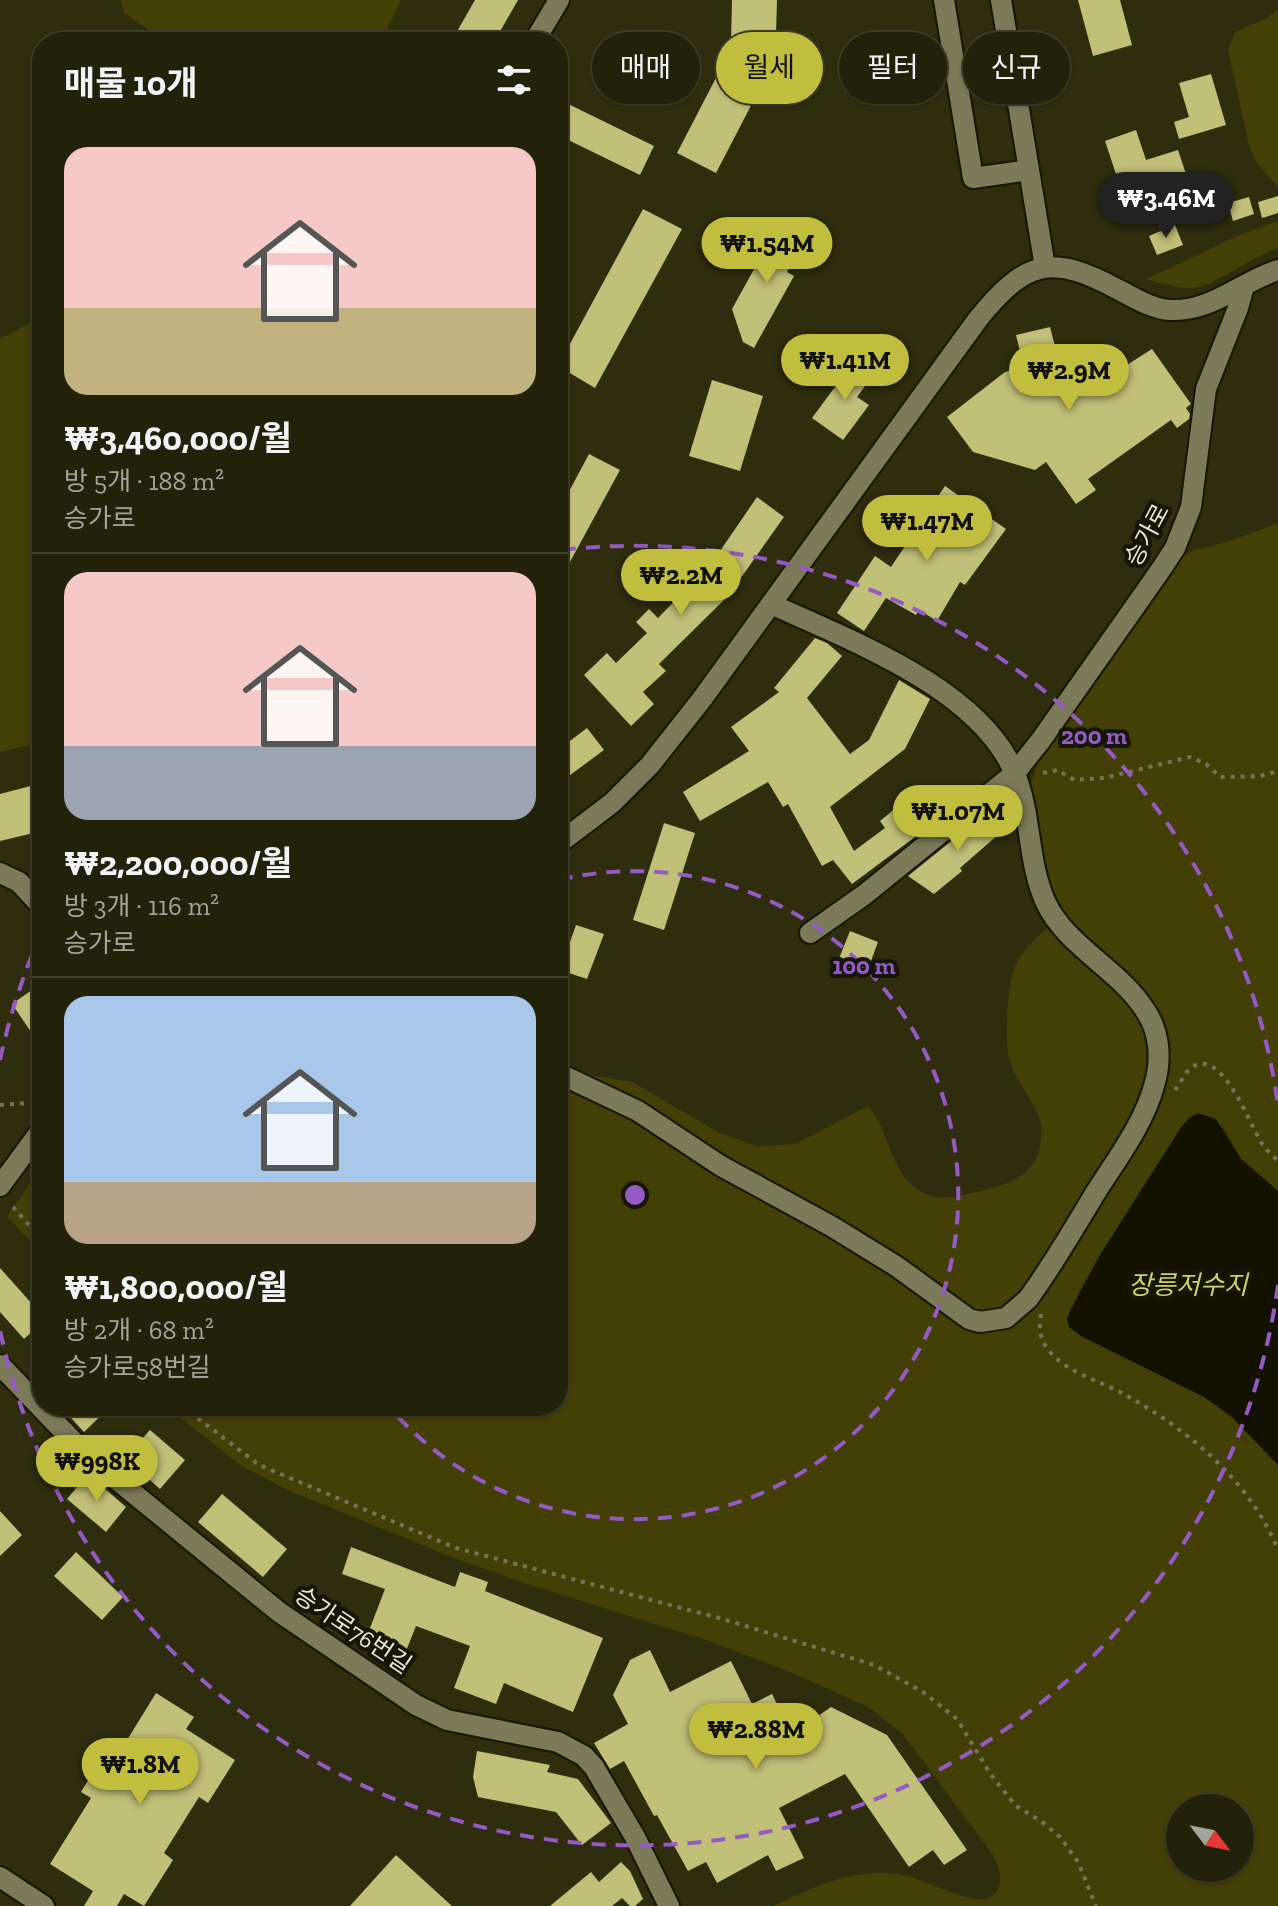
<!DOCTYPE html>
<html lang="ko">
<head>
<meta charset="utf-8">
<style>
	body { margin:0; font-family:"Zilla Slab","Noto Sans KR",serif; background:#2e2f18; color:#f1f3f6; height:100vh; display:flex; flex-direction:column; font-size:30px; white-space:nowrap }
	* { box-sizing:border-box; margin:0 }
	p { font-size:26px; color:#a2a49c }
	.icon { flex:none; width:44px; height:44px; fill:none; stroke:currentColor; stroke-width:2; stroke-linecap:round; stroke-linejoin:round }
	.map { position:relative; flex:1; overflow:hidden }
	.panel { position:absolute; left:32px; top:32px; width:536px; height:1384px; display:flex; flex-direction:column; background:#22220a; border-radius:32px; box-shadow:0 2px 6px #0004,0 0 0 2px #3f3f2b }
	.panel>* { flex:none }
	.guide { position:absolute; left:592px; top:32px; width:566px; height:72px; display:flex; gap:16px }
	.needle { width:52px; rotate:122deg }
	.tools { position:absolute; left:1166px; top:1794px; display:grid; gap:16px }
	.tools a { display:grid; place-items:center; width:88px; height:88px; border-radius:50%; background:#22220a; box-shadow:0 2px 6px #0004,0 0 0 2px #3f3f2b; font-size:40px }
	.price { position:absolute; translate:-50% -68px; padding:0 18px; border-radius:28px; background:#c1bd3f; color:#111; font-size:26px; line-height:52px; filter:drop-shadow(0 2px 4px #0008) }
	.price::after { content:''; position:absolute; left:50%; top:48px; width:24px; height:18px; margin-left:-12px; background:inherit; clip-path:polygon(0 0,100% 0,50% 100%) }
	.price.current { background:#222; color:#fff }
	ul { padding:0; list-style:none }
	li { display:grid; align-content:center; gap:16px; height:424px; padding:0 32px }
	li+li { border-top:2px solid #3f3f2b }
	li span { display:grid; place-items:center; height:248px; border-radius:24px; color:#555 }
	li>.icon { margin-inline-start:auto }
	span .icon { width:144px; height:144px; fill:#fffc; stroke-width:1 }
	li b { font-size:34px }
	h2 { display:flex; justify-content:space-between; align-items:center; height:96px; padding:0 32px; font-size:34px }
	.pill { padding:0 28px; border-radius:36px; background:#22220a; box-shadow:0 2px 6px #0004,0 0 0 2px #3f3f2b; font-size:28px; line-height:72px }
	.pill.current { background:#c1bd3f; color:#111 }
	.map>svg:first-child { display:block }
	.green { fill:#424006; fill-rule:evenodd }
	.water { fill:#131201 }
	.building { fill:#c1c079 }
	.lines { fill:none; stroke-linecap:round; stroke-linejoin:round }
	.minor-casing { stroke:#171500; stroke-width:24 }
	.path { stroke:#75745a; stroke-width:4; stroke-dasharray:4 6; stroke-linecap:butt }
	.minor { stroke:#7b7b59; stroke-width:20 }
	.ring { fill:none; stroke:#965ac4; stroke-width:4; stroke-dasharray:14 10 }
	.labels { text-anchor:middle; stroke-width:8; stroke-linejoin:round; paint-order:stroke }
	.street-label { font-size:24px; fill:#e5e5d3; stroke:#151508 }
	.water-label { font-size:26px; font-style:italic; fill:#d2d06d; stroke:#151508 }
	.centre { fill:#965ac4; stroke:#151508; stroke-width:4 }
	.ring-label { font-size:24px; text-anchor:middle; font-weight:bold; fill:#965ac4; stroke:#151508; stroke-width:8; stroke-linejoin:round; paint-order:stroke }
</style>
</head>
<body>
<div class="map">
<svg width="1278" height="1906" viewBox="0 0 1278 1906">
	<rect width="100%" height="100%" fill="#2e2d0e"/>
	<g class="green">
		<path d="M121 0H401L381 42H167L124 13Z"/>
		<path d="M1278 9V187L1256 162 1249 145 1228 50 1235 32 1266 19Z"/>
		<path d="M1278 221V248C1250 257 1215 287 1190 288 1175 288 1160 283 1146 279L1237 236Z"/>
		<path d="M42 317V742L0 752V339Z"/>
		<path d="M1278 523V1191L1241 1159 1223 1127 1198 1113 1189 1118 1180 1129 1100 1255 1079 1292 1081 1336 1204 1397 1232 1417 1278 1465V1906H773C813 1887 858 1866 904 1875 925 1879 969 1905 988 1898 1007 1890 1000 1868 993 1855L902 1733 868 1707 795 1674 709 1641 524 1583 454 1558 292 1492 242 1466 165 1406H558V1070L632 1082 718 1132 756 1146 795 1144 868 1106C890 1130 889 1169 917 1189 934 1203 956 1197 976 1192 1005 1185 1033 1179 1040 1146 1042 1136 1042 1126 1039 1116 1031 1097 1016 1081 1010 1062 1006 1048 1007 1033 1007 1019 1010 969 1012 958 1051 925L1049 895 1028 793 1038 761 1051 738 1179 558 1195 550 1227 542ZM1180 1808H1240V1868H1180Z"/>
		<path d="M42 1167V1254L7 1216Z"/>
	</g>
	<path class="water" d="M1198 1113 1216 1119 1241 1159 1278 1191V1465L1232 1417 1204 1397 1081 1336 1069 1327 1067 1318 1071 1309 1100 1255 1180 1129 1189 1118Z"/>
	<g class="building">
		<path d="M475 0H518L494 42H451Z"/>
		<path d="M732 0H777L776 34H769L768 44 731 43Z"/>
		<path d="M1078 0H1120L1132 45 1093 56Z"/>
		<path d="M718 74 757 94 716 173 677 153Z"/>
		<path d="M1211 74 1226 125 1179 139 1174 122 1189 117 1179 83Z"/>
		<path d="M558 99 654 146 640 175 558 135Z"/>
		<path d="M1136 130 1146 160 1178 150 1187 177 1124 198 1105 141Z"/>
		<path d="M1278 196V213L1262 218 1258 202Z"/>
		<path d="M1249 197 1254 214 1233 221 1228 203Z"/>
		<path d="M643 209 682 229 595 388 558 366Z"/>
		<path d="M779 224 806 238 787 272 794 276 754 348 743 342 732 309Z"/>
		<path d="M1175 225 1183 245 1157 255 1149 236Z"/>
		<path d="M1050 327 1058 358 1079 352 1100 382 1152 349 1191 404 1186 408 1190 414 1189 419 1177 428 1171 420 1088 479 1096 490 1076 504 1046 462 1035 470 973 452 947 417 1005 372 1024 367 1016 335Z"/>
		<path d="M855 360 874 374 857 397 869 405 843 440 812 418Z"/>
		<path d="M712 380 763 396 740 471 689 456Z"/>
		<path d="M589 454 620 470 558 584V512Z"/>
		<path d="M945 486 1006 529 965 585 960 582 937 621 919 610 916 615 886 598 864 631 837 613 875 556 891 567Z"/>
		<path d="M757 497 784 517 728 596 659 664 666 671 643 692 654 704 631 726 584 675 607 653 616 663 647 633 636 622 649 609 658 618 690 585 694 589Z"/>
		<path d="M815 638 827 643 842 656 807 698 850 754 869 740 899 680 930 699 905 749 830 807 854 851 885 828 880 821 902 803 923 831 852 884 833 860 822 866 788 804 783 807 768 782 700 821 683 792 749 751 731 727 779 692 774 688Z"/>
		<path d="M587 728 604 750 558 784V750Z"/>
		<path d="M42 783V831L0 841V794Z"/>
		<path d="M991 809 1007 827 960 868 962 871 934 894 908 876Z"/>
		<path d="M664 823 695 833 664 930 633 920Z"/>
		<path d="M576 925 604 934 587 979 560 970Z"/>
		<path d="M850 931 878 942 865 977 836 966Z"/>
		<path d="M42 983V1048L12 1004Z"/>
		<path d="M0 1268 42 1315V1323L24 1339 0 1312Z"/>
		<path d="M60 1406H111L84 1432Z"/>
		<path d="M150 1430 185 1460 160 1489 125 1458Z"/>
		<path d="M88 1474 126 1507 106 1532 67 1499Z"/>
		<path d="M222 1494 287 1549 263 1577 198 1522Z"/>
		<path d="M0 1511 22 1535 0 1556Z"/>
		<path d="M351 1547 455 1587 460 1572 488 1582 485 1591 603 1638 573 1712 504 1683 496 1704 454 1688 470 1646 416 1626 404 1656 365 1641 385 1589 342 1574Z"/>
		<path d="M76 1552 123 1597 102 1620 54 1576Z"/>
		<path d="M650 1650 670 1692 731 1661 752 1704 772 1694 792 1734 831 1707 887 1735 967 1850 944 1865 933 1850 909 1867 845 1774 779 1808 804 1858 776 1871 768 1855 717 1883 706 1862 688 1871 657 1815 654 1816 624 1761 610 1769 594 1743 628 1724 613 1695 630 1660Z"/>
		<path d="M156 1693 194 1717 186 1729 235 1760 208 1803 199 1797 164 1853 173 1860 144 1906 124 1894 117 1906H84L93 1891 50 1864 91 1798 81 1792 106 1751 116 1758Z"/>
		<path d="M477 1751 550 1765 547 1772 578 1779 611 1823 582 1845 556 1812 478 1797 473 1777Z"/>
		<path d="M396 1855 452 1906H350Z"/>
		<path d="M621 1862 630 1871 643 1899 635 1906H630L622 1898 612 1906H550L591 1872 599 1882Z"/>
	</g>
	<g class="lines">
		<defs>
			<g id="minor">
				<path d="M944 0 973 178 1029 170"/>
				<path d="M1001 0 1045 267"/>
				<path d="M534 42 559 0"/>
				<path d="M558 844 612 803 650 765 702 699 978 319C1026 260 1051 253 1119 290 1135 298 1152 309 1170 310 1212 312 1240 282 1278 270"/>
				<path d="M0 873 19 882 42 907"/>
				<path d="M810 933 864 895 1015 773 1041 740 1162 568 1175 548 1191 507 1206 389 1238 308 1244 286"/>
				<path d="M558 1073 638 1111 721 1166 831 1226 896 1266 969 1319 980 1322 1006 1318 1028 1299C1053 1265 1074 1228 1096 1192 1117 1159 1144 1123 1154 1086 1162 1060 1160 1032 1145 1010 1119 969 1067 947 1046 903 1027 862 1032 815 1015 774 980 688 849 640 771 604"/>
				<path d="M0 1186 42 1129"/>
				<path d="M0 1365 73 1441 111 1475 279 1612 416 1705 447 1720 558 1742 584 1756 594 1767 635 1837 669 1906"/>
				<path d="M0 1877 44 1906"/>
			</g>
		</defs>
		<use href="#minor" class="minor-casing"/>
		<g class="path">
			<path d="M1043 773 1058 770 1074 780 1104 778 1190 757 1206 764 1220 777 1260 776 1278 771"/>
			<path d="M1175 1090C1180 1084 1184 1074 1190 1069 1220 1042 1250 1125 1261 1142 1265 1149 1272 1155 1278 1161"/>
			<path d="M0 1105 42 1102"/>
			<path d="M13 1207 42 1240"/>
			<path d="M1041 1314C1039 1326 1039 1337 1047 1348 1063 1371 1097 1380 1120 1392 1186 1428 1249 1479 1278 1550"/>
			<path d="M182 1406 259 1465 456 1548 719 1618 874 1665 923 1692 957 1719 991 1775 1016 1806 1041 1821 1060 1837 1078 1862 1096 1906"/>
		</g>
		<use href="#minor" class="minor"/>
	</g>
	<g class="ring">
		<path d="M559 880A324 324 0 1 1 390 1408"/>
		<path d="M1278 1285A649 649 0 0 1 0 1330M0 1060A649 649 0 0 1 40 936M562 550A649 649 0 0 1 1278 1105"/>
	</g>
	<g class="labels">
		<g class="street-label">
			<text transform="translate(1147 535) rotate(-62)" y="8">승가로</text>
			<text transform="translate(353 1630) rotate(34)" y="8">승가로76번길</text>
		</g>
		<g class="water-label">
			<text x="1188" y="1294">장릉저수지</text>
		</g>
	</g>
	<circle cx="635" cy="1195" r="12" class="centre"/>
	<g class="ring-label">
		<text x="1094" y="744">200 m</text>
		<text x="864" y="974">100 m</text>
	</g>
</svg>
<div class="tools">
<a><svg class="needle" viewBox="-14 -14 28 28"><path d="M0-13l5 13h-10z" fill="#e53935"/><path d="M0 13l5-13h-10z" fill="#a2a49c"/></svg></a>
</div>
<b class="price current" style="left:1166px;top:240px">₩3.46M</b>
<b class="price" style="left:767px;top:285px">₩1.54M</b>
<b class="price" style="left:845px;top:402px">₩1.41M</b>
<b class="price" style="left:1069px;top:412px">₩2.9M</b>
<b class="price" style="left:927px;top:563px">₩1.47M</b>
<b class="price" style="left:681px;top:617px">₩2.2M</b>
<b class="price" style="left:958px;top:853px">₩1.07M</b>
<b class="price" style="left:97px;top:1503px">₩998K</b>
<b class="price" style="left:756px;top:1771px">₩2.88M</b>
<b class="price" style="left:140px;top:1806px">₩1.8M</b>
<div class="guide">
<a class="pill">매매</a>
<a class="pill current">월세</a>
<a class="pill">필터</a>
<a class="pill">신규</a>
</div>
<section class="panel">
<h2>매물 10개<svg class="icon" aria-label="filters" viewBox="0 0 24 24"><path d="M4 7h16M4 17h16"/><circle cx="9" cy="7" r="2"/><circle cx="15" cy="17" r="2"/></svg></h2>
<ul>
<li><span style="background:linear-gradient(#f6c9c9 65%,#c2b280 0)"><svg class="icon" aria-label="home" viewBox="0 0 24 24"><path d="M3 11l9-7 9 7M6 9v11h12V9"/></svg></span><div><b>₩3,460,000/월</b><p>방 5개 · 188 m²</p><p>승가로</p></div></li>
<li><span style="background:linear-gradient(#f6c9c9 70%,#9aa5b1 0)"><svg class="icon" aria-label="home" viewBox="0 0 24 24"><path d="M3 11l9-7 9 7M6 9v11h12V9"/></svg></span><div><b>₩2,200,000/월</b><p>방 3개 · 116 m²</p><p>승가로</p></div></li>
<li><span style="background:linear-gradient(#a9c7e8 75%,#b9a48a 0)"><svg class="icon" aria-label="home" viewBox="0 0 24 24"><path d="M3 11l9-7 9 7M6 9v11h12V9"/></svg></span><div><b>₩1,800,000/월</b><p>방 2개 · 68 m²</p><p>승가로58번길</p></div></li>
</ul>
</section>
</div>
</body>
</html>
